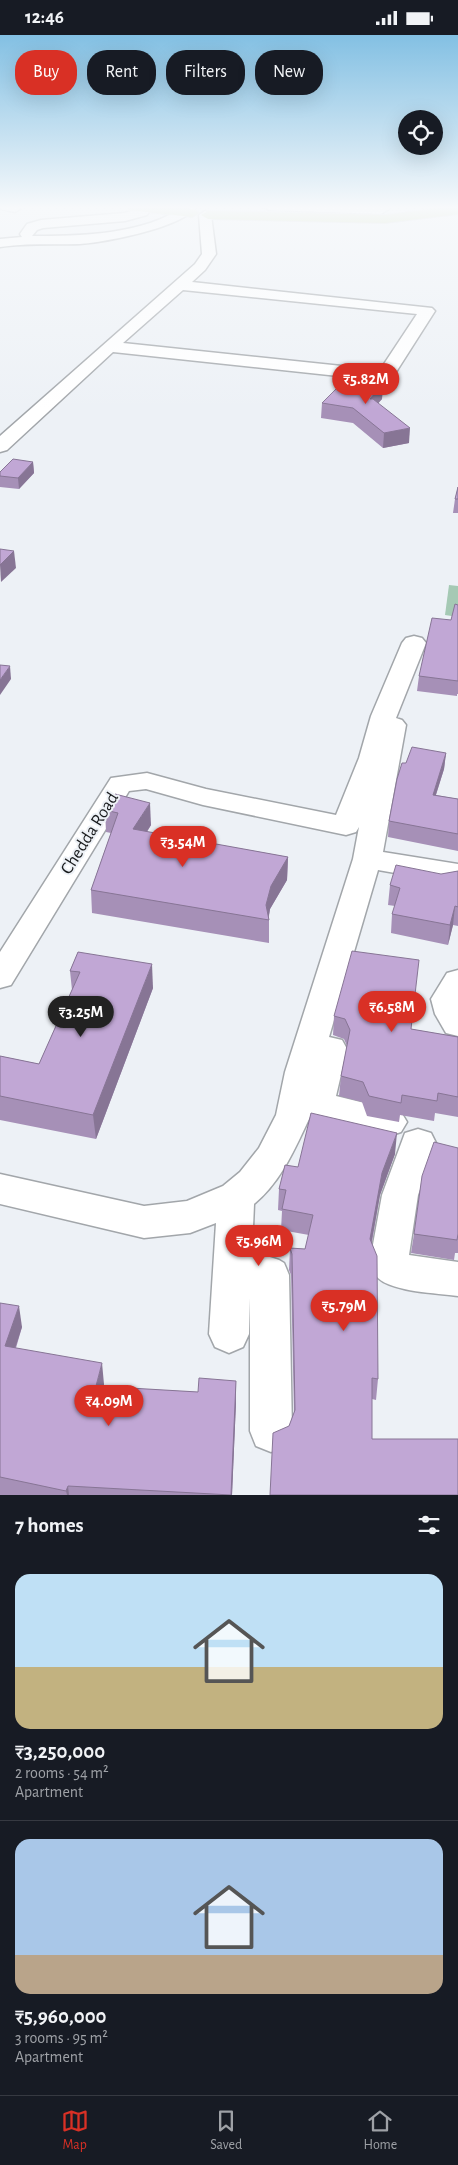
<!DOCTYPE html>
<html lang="en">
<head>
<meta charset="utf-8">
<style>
	body { margin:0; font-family:"Alegreya Sans",sans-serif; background:#20242c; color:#f1f3f6; height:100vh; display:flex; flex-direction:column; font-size:19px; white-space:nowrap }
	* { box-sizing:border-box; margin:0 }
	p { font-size:16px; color:#9ea1a6 }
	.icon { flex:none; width:28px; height:28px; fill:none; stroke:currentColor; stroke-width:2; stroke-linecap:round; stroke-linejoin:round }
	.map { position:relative; height:1460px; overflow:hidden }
	.side { display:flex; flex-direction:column; background:#171b24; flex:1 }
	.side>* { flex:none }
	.banner { position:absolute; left:15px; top:15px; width:429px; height:45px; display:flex; gap:10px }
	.buttons { position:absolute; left:398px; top:75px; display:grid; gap:10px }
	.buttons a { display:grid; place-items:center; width:45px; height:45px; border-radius:50%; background:#171b24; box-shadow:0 5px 20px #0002; font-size:25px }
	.price { position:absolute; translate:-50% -42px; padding:0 11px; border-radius:18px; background:#d93025; color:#fff; font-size:16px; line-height:32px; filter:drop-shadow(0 1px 2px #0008) }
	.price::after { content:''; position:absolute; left:50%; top:30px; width:15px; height:11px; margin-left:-8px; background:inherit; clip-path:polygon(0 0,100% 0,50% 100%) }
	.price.current { background:#222; color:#fff }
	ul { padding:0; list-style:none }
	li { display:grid; align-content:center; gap:10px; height:265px; padding:0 15px }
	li+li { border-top:1px solid #363941 }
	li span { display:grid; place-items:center; height:155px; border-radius:15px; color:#555 }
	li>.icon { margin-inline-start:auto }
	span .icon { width:90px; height:90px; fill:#fffc; stroke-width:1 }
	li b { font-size:21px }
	h2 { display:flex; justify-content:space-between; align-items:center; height:60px; padding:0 15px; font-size:21px }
	.chip { padding:0 18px; border-radius:20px; background:#171b24; box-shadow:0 5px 20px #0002; font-size:18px; line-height:45px }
	.chip.current { background:#d93025; color:#fff }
	.status { display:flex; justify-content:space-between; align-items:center; height:35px; padding:0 25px; background:#171b24; direction:ltr }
	.status svg { height:14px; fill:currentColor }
	.tab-bar { display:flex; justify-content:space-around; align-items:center; height:70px; border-top:1px solid #363941; background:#171b24; font-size:14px; color:#9ea1a6 }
	.tab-bar a { display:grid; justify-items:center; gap:2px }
	.tab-bar .current { color:#d93025 }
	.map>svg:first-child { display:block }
	.green { fill:#a5c9b4 }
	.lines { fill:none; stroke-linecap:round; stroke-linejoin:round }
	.minor-casing { stroke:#a2a6aa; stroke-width:3 }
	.major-casing { stroke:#cccdcd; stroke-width:2 }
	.minor { fill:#fff; fill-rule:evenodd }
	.major { fill:#bcce8c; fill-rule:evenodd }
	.wall { fill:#a690b7 }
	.shaded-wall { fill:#877595 }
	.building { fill:#c1a7d5; stroke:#877595 }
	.labels { text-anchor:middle; stroke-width:4; stroke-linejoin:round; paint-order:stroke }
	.street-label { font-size:18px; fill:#181a1c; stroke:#edf1f6 }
</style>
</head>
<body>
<div class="status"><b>12:46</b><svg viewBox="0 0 49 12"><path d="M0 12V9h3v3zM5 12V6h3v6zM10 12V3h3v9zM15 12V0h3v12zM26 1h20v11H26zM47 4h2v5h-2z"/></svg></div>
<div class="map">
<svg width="458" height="1460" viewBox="0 0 458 1460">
	<rect width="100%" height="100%" fill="#edf1f6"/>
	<path class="green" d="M449 550 458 551V582L445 580Z"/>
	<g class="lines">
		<defs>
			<g id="minor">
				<path d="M0 171H20L21 173 15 177 1 174Z"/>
				<path d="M184 171H194L195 173C180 193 106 207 80 209 53 210 27 208 0 212V204L22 202 20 199 27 189 41 185 124 178 143 173 149 177 147 180 125 186 43 193 37 195 32 201C78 201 145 200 184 171Z"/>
				<path d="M263 171H389V174L381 179 269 175Z"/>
				<path d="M205 176 211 180 216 219 205 235 192 247 432 273 435 276 391 345 385 346 113 317 7 415 0 417V401L195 229 202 219 199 180ZM183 255 417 279 380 335 123 308Z"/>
				<path d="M414 601 422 603 426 608 396 683 402 685 406 690 383 817 458 829V849L378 835 329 1002 342 1005 347 1014 336 1061 401 1077 407 1087 401 1097 389 1101 310 1082C295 1113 282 1146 254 1169L252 1216 279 1225 284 1228 289 1240 292 1396 286 1411 271 1417 256 1411 250 1396V1263L249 1299 243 1312 229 1318 215 1312 209 1299 216 1188 190 1198 144 1203 0 1169V1139L144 1171 187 1166 223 1151 240 1137 259 1113 276 1080 285 1037 353 824 359 792 356 797 346 800 203 770 146 754 129 756 11 950 0 953V917L111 743 147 738 206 754 336 780 359 723 371 681 402 608 406 603Z"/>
				<path d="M458 935V1001L446 998 435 979 431 964 447 938Z"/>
				<path d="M418 1094 431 1098 436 1108 418 1160 409 1220 458 1227V1261C437 1258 393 1257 378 1243 374 1239 371 1232 370 1226L382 1160 405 1098Z"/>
			</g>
			<g id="major">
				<path d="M123 171C138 170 190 168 199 178L192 182 130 175Z"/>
				<path d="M458 171V179L385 188 208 184 201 180 208 176 385 180Z"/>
			</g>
		</defs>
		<use href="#minor" class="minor-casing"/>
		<use href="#major" class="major-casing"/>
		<use href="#minor" class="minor"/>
		<use href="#major" class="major"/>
	</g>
	<g class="wall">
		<path d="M383 349 382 364 378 368 409 408 383 413 353 388 321 383 322 368 357 352Z"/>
		<path d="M33 427 34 438 19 454 0 452V437Z"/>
		<path d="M458 452V478H453L455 464Z"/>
		<path d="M458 570V659H457V661L417 656 419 641 451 585Z"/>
		<path d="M446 718 444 734 436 760 458 764V816L388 802 389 786 406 728Z"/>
		<path d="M115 759 151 790 147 797 288 822 287 845 270 874 269 881V908L92 878 91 855 111 798 106 797 105 775Z"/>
		<path d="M458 836V891L453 890 448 910 391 898 392 879 395 871 388 870 390 850Z"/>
		<path d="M78 917 153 953 96 1104 0 1085V1021L39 1029 72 955 70 936Z"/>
		<path d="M334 981 458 1002V1082L435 1078 434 1086 400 1080 399 1087 367 1081 362 1067 339 1061 341 1041 347 1011 344 1004 333 1000Z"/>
		<path d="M458 1113V1218H455L454 1225 411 1218 414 1199Z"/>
		<path d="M395 1119 380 1160 372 1207 378 1344 376 1365 372 1364V1404L458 1460 289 1391 294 1379 291 1240 289 1235 290 1213 305 1214 309 1200 281 1195 282 1176 278 1175 279 1154 298 1132Z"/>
		<path d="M0 1268 22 1292 16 1313 104 1349V1352L198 1357 236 1346V1367L232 1460H0Z"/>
	</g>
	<g class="shaded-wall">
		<path d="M383 349 382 364 369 379 370 364Z"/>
		<path d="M410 393 409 408 383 413 384 398Z"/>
		<path d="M33 427 34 438 19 454 18 443Z"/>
		<path d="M14 516 16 533 1 547 0 530Z"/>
		<path d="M10 631 11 644 0 660V645Z"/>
		<path d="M446 718 444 734 431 775 433 760Z"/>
		<path d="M150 768 151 790 134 816 133 794Z"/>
		<path d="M288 822 287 845 270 874 268 885 266 870 271 851Z"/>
		<path d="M455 871 453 890 448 910 450 890Z"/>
		<path d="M152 929 153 953 96 1104 93 1080Z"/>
		<path d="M397 1098 395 1119 380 1160 368 1226 370 1204 382 1138Z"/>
		<path d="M19 1271 22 1292 9 1332 5 1311Z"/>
		<path d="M102 1328 104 1349 98 1372 96 1351Z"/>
		<path d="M236 1346V1367L232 1460H231Z"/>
		<path d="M68 1451 69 1460H67L66 1456Z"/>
	</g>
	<g class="building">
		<path d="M362 346 383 349 370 364H373L410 393 384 398 353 373 322 368 341 349 357 352Z"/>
		<path d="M13 424 33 427 18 443 0 441V437Z"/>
		<path d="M458 452V464H455Z"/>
		<path d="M0 514 14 516 0 530Z"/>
		<path d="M455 569 458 570V646L419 641 432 583 451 585Z"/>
		<path d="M0 630 10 631 0 645Z"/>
		<path d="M412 712 446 718 433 760 458 764V799L389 786 397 744 402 728H406Z"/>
		<path d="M115 759 150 768 133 794 288 822 271 851 266 870 269 885 91 855 118 778 105 775Z"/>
		<path d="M396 830 441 839 458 836V872L455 871 450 890 392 879 400 853 390 850Z"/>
		<path d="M352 916 419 925 411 994 458 1002V1062L438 1058 437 1066 402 1060 401 1068 369 1061 363 1047 341 1041 350 995 345 984 334 981Z"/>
		<path d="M78 917 152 929 93 1080 0 1061V1021L39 1029 80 937 70 936Z"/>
		<path d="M311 1078 397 1098 382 1138 370 1204 377 1221 378 1344 372 1343V1404H458V1460H270L273 1398 289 1391 295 1375 292 1219 290 1213 305 1214 313 1180 282 1174 286 1155 279 1154 285 1130 298 1132Z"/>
		<path d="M434 1107 458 1113V1199L457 1205 414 1199 422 1141Z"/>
		<path d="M0 1268 19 1271 5 1311 102 1328 96 1351 198 1357 199 1343 236 1346 231 1460 68 1451 66 1456 0 1442Z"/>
	</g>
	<linearGradient id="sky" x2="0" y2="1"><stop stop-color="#83c0e3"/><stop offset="0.46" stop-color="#f7f9fb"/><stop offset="1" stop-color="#f7f9fb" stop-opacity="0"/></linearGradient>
	<rect width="458" height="375" fill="url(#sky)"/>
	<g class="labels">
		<g class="street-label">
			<text transform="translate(89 798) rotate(-58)" y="6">Chedda Road</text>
		</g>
	</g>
</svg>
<div class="buttons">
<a><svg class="icon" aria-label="locate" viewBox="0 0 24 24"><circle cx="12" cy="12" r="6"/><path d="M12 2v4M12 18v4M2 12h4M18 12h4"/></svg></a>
</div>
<b class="price" style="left:366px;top:370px">₹5.82M</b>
<b class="price" style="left:183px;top:833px">₹3.54M</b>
<b class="price" style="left:392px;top:998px">₹6.58M</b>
<b class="price current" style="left:81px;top:1003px">₹3.25M</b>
<b class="price" style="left:259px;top:1232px">₹5.96M</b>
<b class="price" style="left:344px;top:1297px">₹5.79M</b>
<b class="price" style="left:109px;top:1392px">₹4.09M</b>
<div class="banner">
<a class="chip current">Buy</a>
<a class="chip">Rent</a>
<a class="chip">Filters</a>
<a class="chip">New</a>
</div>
</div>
<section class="side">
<h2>7 homes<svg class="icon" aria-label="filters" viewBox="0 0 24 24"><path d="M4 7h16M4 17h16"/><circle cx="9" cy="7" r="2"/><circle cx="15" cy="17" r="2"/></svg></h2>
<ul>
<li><span style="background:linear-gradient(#bfe0f5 60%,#c2b280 0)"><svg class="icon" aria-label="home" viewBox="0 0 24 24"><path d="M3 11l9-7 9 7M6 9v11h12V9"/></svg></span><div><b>₹3,250,000</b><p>2 rooms · 54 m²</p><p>Apartment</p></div></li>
<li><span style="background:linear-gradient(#a9c7e8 75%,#b9a48a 0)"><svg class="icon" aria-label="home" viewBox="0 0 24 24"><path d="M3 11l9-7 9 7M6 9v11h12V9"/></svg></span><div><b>₹5,960,000</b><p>3 rooms · 95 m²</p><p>Apartment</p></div></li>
</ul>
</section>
<nav class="tab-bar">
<a class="current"><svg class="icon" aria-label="map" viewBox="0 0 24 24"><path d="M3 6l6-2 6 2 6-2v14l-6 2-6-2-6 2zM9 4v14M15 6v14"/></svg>Map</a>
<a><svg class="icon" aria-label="saved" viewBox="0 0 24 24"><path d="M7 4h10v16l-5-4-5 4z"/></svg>Saved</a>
<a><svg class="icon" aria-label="home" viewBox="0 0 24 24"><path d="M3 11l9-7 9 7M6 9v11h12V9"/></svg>Home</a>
</nav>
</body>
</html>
